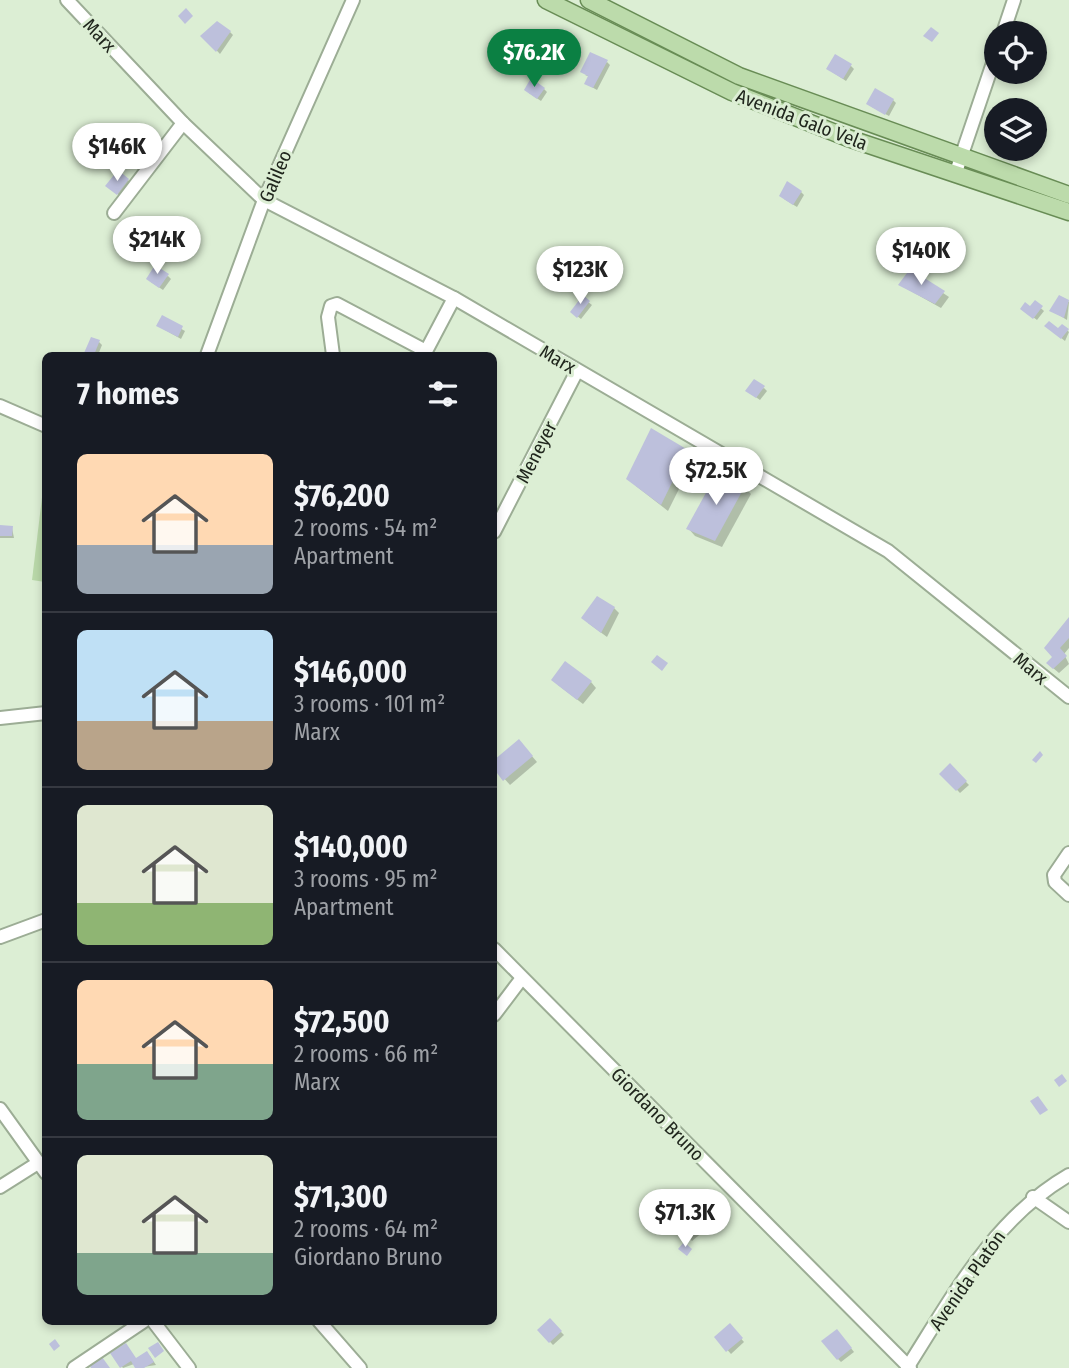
<!DOCTYPE html>
<html lang="en">
<head>
<meta charset="utf-8">
<style>
	body { margin:0; font-family:"Fira Sans Condensed",sans-serif; background:#20242c; color:#f1f3f6; height:100vh; display:flex; flex-direction:column; font-size:26px; white-space:nowrap }
	* { box-sizing:border-box; margin:0 }
	p { font-size:23px; color:#9ea1a6 }
	.icon { flex:none; width:38px; height:38px; fill:none; stroke:currentColor; stroke-width:2; stroke-linecap:round; stroke-linejoin:round }
	.map { position:relative; flex:1; overflow:hidden }
	.sheet { position:absolute; left:42px; top:352px; width:455px; height:973px; display:flex; flex-direction:column; background:#171b24; border-radius:10px; box-shadow:0 4px 10px #0003 }
	.sheet>* { flex:none }
	.fabs { position:absolute; left:984px; top:21px; display:grid; gap:14px }
	.fabs a { display:grid; place-items:center; width:63px; height:63px; border-radius:50%; background:#171b24; box-shadow:0 4px 10px #0003; font-size:35px }
	.price { position:absolute; translate:-50% -60px; padding:0 16px; border-radius:24px; background:#fff; color:#222; font-size:23px; line-height:46px; filter:drop-shadow(0 2px 4px #0008) }
	.price::after { content:''; position:absolute; left:50%; top:42px; width:21px; height:16px; margin-left:-10px; background:inherit; clip-path:polygon(0 0,100% 0,50% 100%) }
	.price.active { background:#0b8043; color:#fff }
	ul { padding:0; list-style:none }
	li { display:flex; align-items:center; gap:21px; height:175px; padding:0 35px }
	li+li { border-top:2px solid #363941 }
	li span { display:grid; place-items:center; flex:none; width:196px; height:140px; border-radius:10px; color:#555 }
	li>.icon { margin-inline-start:auto }
	span .icon { width:84px; height:84px; fill:#fffc; stroke-width:1 }
	li b { font-size:30px }
	h2 { display:flex; justify-content:space-between; align-items:center; height:84px; padding:0 35px; font-size:30px }
	.map>svg:first-child { display:block }
	.green { fill:#b9d8a9 }
	.shadow { fill:#0003 }
	.building { fill:#bdc0dc }
	.lines { fill:none; stroke-linecap:round; stroke-linejoin:round }
	.minor-casing { stroke:#9cad95; stroke-width:16 }
	.major-casing { stroke:#688c55; stroke-width:19 }
	.minor { stroke:#fff; stroke-width:12 }
	.major { stroke:#bcdbab; stroke-width:16 }
	.labels { text-anchor:middle; stroke-width:6; stroke-linejoin:round; paint-order:stroke }
	.street-label { font-size:19px; fill:#20261d; stroke:#dceed4 }
</style>
</head>
<body>
<div class="map">
<svg width="1069" height="1368" viewBox="0 0 1069 1368">
	<rect width="100%" height="100%" fill="#dceed4"/>
	<path class="green" d="M45 473 46 582H45L32 580Z"/>
	<g class="shadow">
		<path d="M230 32 233 35 220 54 203 36Z"/>
		<path d="M607 62 610 65 597 90 590 86V77L585 75Z"/>
		<path d="M851 66 854 69 846 81 828 69Z"/>
		<path d="M544 89 547 92 541 101 529 93Z"/>
		<path d="M893 100 896 103 889 116 872 107Z"/>
		<path d="M128 180 131 183 120 196 111 189Z"/>
		<path d="M801 192 804 195 797 207 784 199Z"/>
		<path d="M910 271 949 297 941 308 900 285Z"/>
		<path d="M168 276 171 279 163 290 151 282Z"/>
		<path d="M1059 297 1069 302 1067 320 1051 310Z"/>
		<path d="M583 298 592 305 581 319 572 312Z"/>
		<path d="M1035 303 1044 311 1037 320 1025 311Z"/>
		<path d="M162 318 185 331 181 339 158 326Z"/>
		<path d="M1062 326 1069 332 1065 341 1050 329 1059 331Z"/>
		<path d="M99 342 102 345 98 355H89L87 353Z"/>
		<path d="M764 388 767 391 760 400 750 393Z"/>
		<path d="M687 452 694 459 668 511 636 486Z"/>
		<path d="M744 487 751 494 722 547 695 536 688 528Z"/>
		<path d="M0 527 12 528 14 538H0Z"/>
		<path d="M614 608 619 613 607 637 588 623Z"/>
		<path d="M1069 620V648L1064 654 1069 664 1059 673 1053 668 1054 657Z"/>
		<path d="M591 682 596 688 583 704 558 685Z"/>
		<path d="M519 741 537 762 510 785 494 767V762Z"/>
		<path d="M950 766 969 785 960 793 942 774Z"/>
		<path d="M694 1220 704 1231 692 1241 682 1230Z"/>
		<path d="M550 1321 564 1335 553 1345 539 1330Z"/>
		<path d="M730 1326 744 1342 731 1354 716 1337Z"/>
		<path d="M840 1334 854 1352 841 1362 838 1359Z"/>
		<path d="M113 1354 136 1359 150 1356 156 1365 137 1368 134 1364 123 1368Z"/>
	</g>
	<g class="building">
		<path d="M186 8 193 16 185 24 178 16Z"/>
		<path d="M217 21 231 31 216 52 200 36Z"/>
		<path d="M931 27 939 33 932 42 923 36Z"/>
		<path d="M590 52 608 60 593 88 584 84 588 76 580 72Z"/>
		<path d="M835 54 852 64 843 79 826 69Z"/>
		<path d="M531 78 545 88 537 99 524 90Z"/>
		<path d="M875 88 894 99 885 115 866 104Z"/>
		<path d="M118 170 129 179 117 195 105 186Z"/>
		<path d="M787 181 802 191 793 205 779 196Z"/>
		<path d="M155 265 169 274 159 288 146 279Z"/>
		<path d="M910 269 945 291 935 304 898 285Z"/>
		<path d="M583 295 590 301 577 318 570 312Z"/>
		<path d="M1059 295 1069 300 1064 318 1049 311Z"/>
		<path d="M1035 300 1043 306 1033 319 1020 309 1025 302 1030 306Z"/>
		<path d="M162 315 183 326 178 337 156 326Z"/>
		<path d="M1049 321 1058 328 1062 324 1069 329 1061 339 1044 326Z"/>
		<path d="M91 337 100 340 94 355 84 353Z"/>
		<path d="M754 379 765 386 756 398 745 391Z"/>
		<path d="M651 428 688 450 661 505 626 479Z"/>
		<path d="M718 471 745 486 715 541 686 529Z"/>
		<path d="M0 525 13 526 12 536H0Z"/>
		<path d="M597 596 615 607 601 633 581 618Z"/>
		<path d="M1069 617V638L1060 648 1067 656 1053 669 1046 663 1052 657 1044 648Z"/>
		<path d="M657 655 668 663 662 671 651 662Z"/>
		<path d="M565 661 592 681 577 700 551 680Z"/>
		<path d="M519 739 533 756 503 781 494 769V760Z"/>
		<path d="M1040 751 1043 755 1036 763 1032 760Z"/>
		<path d="M950 763 967 781 956 791 939 774Z"/>
		<path d="M1062 1074 1067 1081 1059 1087 1054 1080Z"/>
		<path d="M1038 1096 1048 1110 1040 1115 1030 1101Z"/>
		<path d="M694 1217 702 1227 687 1239 679 1229Z"/>
		<path d="M684 1242 692 1249 687 1256 678 1249Z"/>
		<path d="M550 1318 562 1331 549 1343 537 1330Z"/>
		<path d="M730 1323 743 1338 726 1352 714 1337Z"/>
		<path d="M837 1329 852 1348 837 1360 821 1341Z"/>
		<path d="M55 1339 60 1346 54 1351 49 1344Z"/>
		<path d="M158 1342 164 1351 155 1358 148 1348Z"/>
		<path d="M126 1343 136 1358 147 1351 154 1362 144 1368H135L131 1361 120 1368 110 1353Z"/>
		<path d="M102 1357 110 1368H91L90 1366Z"/>
	</g>
	<g class="lines">
		<defs>
			<g id="minor">
				<path d="M67 0 183 123 264 200 454 298 888 551 1069 697"/>
				<path d="M1003 33 1014 0"/>
				<path d="M955 175 996 54"/>
				<path d="M114 213 183 123"/>
				<path d="M207 355 264 200 353 0"/>
				<path d="M333 355 328 317 331 306 337 304 426 351"/>
				<path d="M424 355 454 298"/>
				<path d="M0 406 46 426"/>
				<path d="M494 532 577 371"/>
				<path d="M0 718 46 713"/>
				<path d="M1069 853 1054 875 1055 882 1069 895"/>
				<path d="M0 937 46 920"/>
				<path d="M494 949 910 1368"/>
				<path d="M494 1015 522 978"/>
				<path d="M0 1109 46 1173"/>
				<path d="M0 1187 38 1163"/>
				<path d="M1033 1197 1069 1222"/>
				<path d="M153 1321 189 1368"/>
				<path d="M319 1321 360 1368"/>
				<path d="M74 1368 144 1321"/>
				<path d="M907 1368C953 1296 993 1219 1069 1175"/>
			</g>
			<g id="major">
				<path d="M546 0 732 92 848 138 1069 212"/>
				<path d="M589 0 739 76 1069 195"/>
			</g>
		</defs>
		<use href="#minor" class="minor-casing"/>
		<use href="#major" class="major-casing"/>
		<use href="#minor" class="minor"/>
		<use href="#major" class="major"/>
	</g>
	<g class="labels">
		<g class="street-label">
			<text transform="translate(100 35) rotate(47)" y="7">Marx</text>
			<text transform="translate(802 119) rotate(21)" y="7">Avenida Galo Vela</text>
			<text transform="translate(275 176) rotate(-67)" y="7">Galileo</text>
			<text transform="translate(558 359) rotate(30)" y="7">Marx</text>
			<text transform="translate(536 452) rotate(-63)" y="7">Meneyer</text>
			<text transform="translate(1031 668) rotate(40)" y="7">Marx</text>
			<text transform="translate(658 1114) rotate(45)" y="7">Giordano Bruno</text>
			<text transform="translate(967 1280) rotate(-55)" y="7">Avenida Platón</text>
		</g>
	</g>
</svg>
<div class="fabs">
<a><svg class="icon" aria-label="locate" viewBox="0 0 24 24"><circle cx="12" cy="12" r="6"/><path d="M12 2v4M12 18v4M2 12h4M18 12h4"/></svg></a>
<a><svg class="icon" aria-label="layers" viewBox="0 0 24 24"><path d="M12 4l9 5-9 5-9-5zM3 14l9 5 9-5"/></svg></a>
</div>
<b class="price active" style="left:534px;top:89px">$76.2K</b>
<b class="price" style="left:117px;top:183px">$146K</b>
<b class="price" style="left:157px;top:276px">$214K</b>
<b class="price" style="left:921px;top:287px">$140K</b>
<b class="price" style="left:580px;top:306px">$123K</b>
<b class="price" style="left:716px;top:507px">$72.5K</b>
<b class="price" style="left:685px;top:1249px">$71.3K</b>
<section class="sheet">
<h2>7 homes<svg class="icon" aria-label="filters" viewBox="0 0 24 24"><path d="M4 7h16M4 17h16"/><circle cx="9" cy="7" r="2"/><circle cx="15" cy="17" r="2"/></svg></h2>
<ul>
<li><span style="background:linear-gradient(#ffd9b3 65%,#9aa5b1 0)"><svg class="icon" aria-label="home" viewBox="0 0 24 24"><path d="M3 11l9-7 9 7M6 9v11h12V9"/></svg></span><div><b>$76,200</b><p>2 rooms · 54 m²</p><p>Apartment</p></div></li>
<li><span style="background:linear-gradient(#bfe0f5 65%,#b9a48a 0)"><svg class="icon" aria-label="home" viewBox="0 0 24 24"><path d="M3 11l9-7 9 7M6 9v11h12V9"/></svg></span><div><b>$146,000</b><p>3 rooms · 101 m²</p><p>Marx</p></div></li>
<li><span style="background:linear-gradient(#dfe7d0 70%,#8fb573 0)"><svg class="icon" aria-label="home" viewBox="0 0 24 24"><path d="M3 11l9-7 9 7M6 9v11h12V9"/></svg></span><div><b>$140,000</b><p>3 rooms · 95 m²</p><p>Apartment</p></div></li>
<li><span style="background:linear-gradient(#ffd9b3 60%,#7fa58c 0)"><svg class="icon" aria-label="home" viewBox="0 0 24 24"><path d="M3 11l9-7 9 7M6 9v11h12V9"/></svg></span><div><b>$72,500</b><p>2 rooms · 66 m²</p><p>Marx</p></div></li>
<li><span style="background:linear-gradient(#dfe7d0 70%,#7fa58c 0)"><svg class="icon" aria-label="home" viewBox="0 0 24 24"><path d="M3 11l9-7 9 7M6 9v11h12V9"/></svg></span><div><b>$71,300</b><p>2 rooms · 64 m²</p><p>Giordano Bruno</p></div></li>
</ul>
</section>
</div>
</body>
</html>
